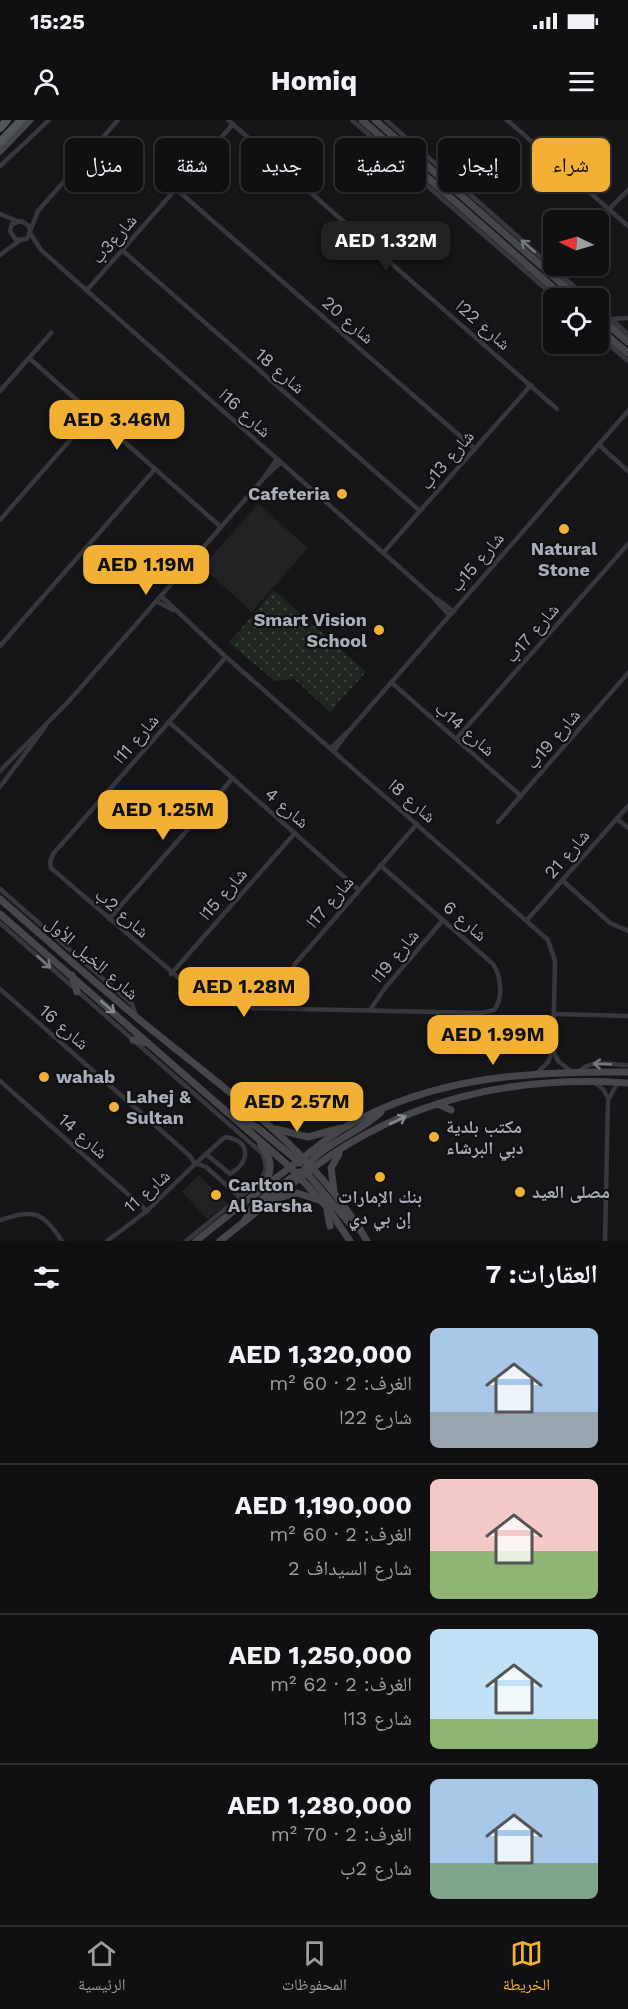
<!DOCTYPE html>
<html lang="ar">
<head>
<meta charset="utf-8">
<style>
	body { margin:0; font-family:"Work Sans","Noto Naskh Arabic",sans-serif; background:#1e1e20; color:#f1f3f6; direction:rtl; height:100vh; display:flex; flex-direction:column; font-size:22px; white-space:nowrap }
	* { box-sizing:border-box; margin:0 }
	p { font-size:20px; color:#9c9d9f }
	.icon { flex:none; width:33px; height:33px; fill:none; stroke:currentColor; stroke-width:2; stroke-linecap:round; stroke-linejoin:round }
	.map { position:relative; height:1121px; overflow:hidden; direction:ltr }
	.panel { display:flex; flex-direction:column; background:#101012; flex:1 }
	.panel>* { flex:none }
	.banner { position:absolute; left:18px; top:18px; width:592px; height:54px; direction:rtl; display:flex; gap:12px }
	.needle { width:39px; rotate:275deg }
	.fabs { position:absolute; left:543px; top:90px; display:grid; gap:12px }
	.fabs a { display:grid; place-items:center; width:66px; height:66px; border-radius:9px; background:#101012; box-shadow:0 2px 4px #0004,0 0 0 2px #303032; font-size:30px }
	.price { position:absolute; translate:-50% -51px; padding:0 14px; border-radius:12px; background:#f2b134; color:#111; font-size:20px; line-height:39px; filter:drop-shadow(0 2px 3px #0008) }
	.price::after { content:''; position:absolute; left:50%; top:36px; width:18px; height:14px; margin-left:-9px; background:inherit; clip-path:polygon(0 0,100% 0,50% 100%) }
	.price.on { background:#222; color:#fff }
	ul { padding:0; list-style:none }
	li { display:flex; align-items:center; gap:18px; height:150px; padding:0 30px }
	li+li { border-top:2px solid #303032 }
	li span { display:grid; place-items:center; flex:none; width:168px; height:120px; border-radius:9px; color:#555 }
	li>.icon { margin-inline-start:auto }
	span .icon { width:72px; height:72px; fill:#fffc; stroke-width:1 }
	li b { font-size:26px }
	h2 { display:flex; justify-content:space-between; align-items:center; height:72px; padding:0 30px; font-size:26px }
	.chip { padding:0 21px; border-radius:9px; background:#101012; box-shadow:0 2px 4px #0004,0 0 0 2px #303032; font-size:21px; line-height:54px }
	.chip.on { background:#f2b134; color:#111 }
	.status { display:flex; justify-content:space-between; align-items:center; height:42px; padding:0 30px; background:#101012; direction:ltr }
	.status svg { height:16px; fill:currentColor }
	header { display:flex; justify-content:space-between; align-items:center; height:78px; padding:0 30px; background:#101012; font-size:27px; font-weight:700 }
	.tab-bar { display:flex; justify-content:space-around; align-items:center; height:84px; border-top:2px solid #303032; background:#101012; font-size:16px; color:#9c9d9f }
	.tab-bar a { display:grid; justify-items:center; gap:3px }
	.tab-bar .on { color:#f2b134 }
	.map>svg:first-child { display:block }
	.built { fill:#222225 }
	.park { fill:url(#park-dots) }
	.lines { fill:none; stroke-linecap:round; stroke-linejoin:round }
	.street { stroke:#37383d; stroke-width:4.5 }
	.secondary { stroke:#45474d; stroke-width:7 }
	.primary { stroke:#53555c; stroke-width:8 }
	.oneway { stroke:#757881 }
	.oneway2 { stroke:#858993 }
	.poi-dot { fill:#f2b134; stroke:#111113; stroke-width:2 }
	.labels { text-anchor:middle; stroke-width:4.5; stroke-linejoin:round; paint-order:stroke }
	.street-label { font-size:18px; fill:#a8adb8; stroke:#111113 }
	.poi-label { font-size:18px; font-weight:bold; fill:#a8adb8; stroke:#111113; text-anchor:start }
</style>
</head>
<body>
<div class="status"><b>15:25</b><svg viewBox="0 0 49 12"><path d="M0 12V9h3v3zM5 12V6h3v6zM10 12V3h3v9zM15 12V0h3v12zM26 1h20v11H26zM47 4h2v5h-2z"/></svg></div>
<header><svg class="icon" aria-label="menu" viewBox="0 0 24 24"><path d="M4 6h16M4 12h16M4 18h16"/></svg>Homiq<svg class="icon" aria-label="person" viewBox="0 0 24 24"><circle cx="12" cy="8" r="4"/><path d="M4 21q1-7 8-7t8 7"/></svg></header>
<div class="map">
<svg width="628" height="1121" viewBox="0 0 628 1121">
	<defs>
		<pattern id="park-dots" width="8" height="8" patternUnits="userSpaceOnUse" patternTransform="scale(1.5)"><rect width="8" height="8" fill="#1e261f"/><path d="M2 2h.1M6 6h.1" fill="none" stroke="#3c433d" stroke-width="1.8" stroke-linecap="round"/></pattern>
	</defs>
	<rect width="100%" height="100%" fill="#161618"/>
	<g class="built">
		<path d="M258 384 308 428 252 492 202 447Z"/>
		<path d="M199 1055 227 1084 207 1099 182 1072Z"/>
	</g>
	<path class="park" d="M274 470 366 552 330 592 294 559 275 561 229 523Z"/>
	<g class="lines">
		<g class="street">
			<path d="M228 0 557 289"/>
			<path d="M352 0 556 178"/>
			<path d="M386 0 587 178"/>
			<path d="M507 0 628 106"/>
			<path d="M0 46 49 0"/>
			<path d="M176 69 475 329"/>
			<path d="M609 89 628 70"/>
			<path d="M0 94 17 101"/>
			<path d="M30 110 28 105 21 101 12 104 10 111 16 120 27 119 38 91 118 0"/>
			<path d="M30 113 41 130 432 476 449 495"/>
			<path d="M122 130 420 391"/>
			<path d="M0 135 19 121"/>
			<path d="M87 170 233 4"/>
			<path d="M598 188 628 214"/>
			<path d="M613 199 628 198"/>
			<path d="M598 215 628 241"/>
			<path d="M29 238 221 407"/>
			<path d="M0 271 51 213"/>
			<path d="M599 325 628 351"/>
			<path d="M267 355 281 342"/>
			<path d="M0 400 93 294"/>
			<path d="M383 433 531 265"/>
			<path d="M161 476 226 537 548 820 555 841 553 930 548 942 538 952"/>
			<path d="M437 479 453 491"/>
			<path d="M156 481 173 490"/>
			<path d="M0 526 155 349"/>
			<path d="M226 537 53 734 50 742 51 748 186 864 217 880 253 888 481 893 494 890C504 878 501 856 493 844L380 745"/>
			<path d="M391 562 521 676"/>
			<path d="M169 602 359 770"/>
			<path d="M456 619 628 424"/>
			<path d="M331 628 346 613"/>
			<path d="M334 631 348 612 628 291"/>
			<path d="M0 651 69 581 263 359 277 339"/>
			<path d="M0 667 45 607"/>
			<path d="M617 699 628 708"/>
			<path d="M498 702 628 553"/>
			<path d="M562 760 610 803 628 811"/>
			<path d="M0 769 132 884 137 898"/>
			<path d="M109 799 233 658"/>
			<path d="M527 800 628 686"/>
			<path d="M0 803 263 1034 266 1048 262 1059 186 1121"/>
			<path d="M171 854 295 713"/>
			<path d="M0 869 190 1036 195 1044 147 1091 107 1121"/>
			<path d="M287 889 288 859 295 844 417 704"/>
			<path d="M370 890 385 868 443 800"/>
			<path d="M554 894 628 896"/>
			<path d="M553 930 558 941 572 952"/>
			<path d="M579 952C590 938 612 945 628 945"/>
			<path d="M0 961 147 1091"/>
			<path d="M594 962 603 969 608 978"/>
			<path d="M195 1044 225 1017C251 1020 251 1042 230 1054L206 1034"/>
			<path d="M198 1044 206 1047 240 1077"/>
			<path d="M0 1100C34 1089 42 1091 62 1121"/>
			<path d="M605 1121 608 980 618 962"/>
		</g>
		<g class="secondary">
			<path d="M362 0 565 178"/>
			<path d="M375 0 578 178"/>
			<path d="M0 31 30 0"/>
			<path d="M598 196 628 222"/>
			<path d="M598 208 628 233"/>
			<path d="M0 779C45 818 89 858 135 896 219 966 311 1025 367 1121"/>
			<path d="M0 794 290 1047 327 1087 350 1121"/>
			<path d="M72 855 77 872"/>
			<path d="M133 920 148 923"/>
			<path d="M438 984 451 990"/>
			<path d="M237 996 258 1008 300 1043"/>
			<path d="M276 1009 308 1017 341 1008"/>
			<path d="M261 1025C271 1038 274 1050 264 1064"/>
			<path d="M305 1051 350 1104 360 1110"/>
			<path d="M302 1055C312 1028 360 1013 381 992"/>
			<path d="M334 1071 331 1048 339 1034"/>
			<path d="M279 1078 297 1073 319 1080"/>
			<path d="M327 1090 330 1106"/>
			<path d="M245 1100 256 1083 299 1052"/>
			<path d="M196 1121C232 1092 267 1064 304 1037 319 1026 333 1013 349 1005 436 956 531 951 628 952"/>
			<path d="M220 1121C251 1096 282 1071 313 1048 404 979 516 955 628 963"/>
		</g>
		<g class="primary">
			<path d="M0 8 7 0"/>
			<path d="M0 22 21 0"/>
		</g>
	</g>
	<defs><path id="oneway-shaft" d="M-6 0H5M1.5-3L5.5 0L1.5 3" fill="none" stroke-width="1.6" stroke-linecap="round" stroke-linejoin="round" transform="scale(1.5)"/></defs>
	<g class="oneway">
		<use href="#oneway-shaft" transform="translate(528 126) rotate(-139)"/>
		<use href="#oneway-shaft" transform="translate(44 842) rotate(42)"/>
		<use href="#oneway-shaft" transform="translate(602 944) rotate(-178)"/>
	</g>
	<g class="oneway2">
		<use href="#oneway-shaft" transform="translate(108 887) rotate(41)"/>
		<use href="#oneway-shaft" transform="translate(398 1000) rotate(-25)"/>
	</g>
	<g class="poi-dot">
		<circle cx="342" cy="374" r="6"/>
		<circle cx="564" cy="409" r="6"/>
		<circle cx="379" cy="510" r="6"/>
		<circle cx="44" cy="957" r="6"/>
		<circle cx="114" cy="987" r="6"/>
		<circle cx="434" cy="1017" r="6"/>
		<circle cx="380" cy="1057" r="6"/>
		<circle cx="520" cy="1072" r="6"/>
		<circle cx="216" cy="1075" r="6"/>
	</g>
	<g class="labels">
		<g class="street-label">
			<text transform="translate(114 119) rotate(-49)" y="6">شارع3ب</text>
			<text transform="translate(348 200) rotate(41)" y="6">شارع 20</text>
			<text transform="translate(483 205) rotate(41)" y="6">شارع 22ا</text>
			<text transform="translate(280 251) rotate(41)" y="6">شارع 18</text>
			<text transform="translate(245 293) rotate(42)" y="6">شارع 16ا</text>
			<text transform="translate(447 340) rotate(-49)" y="6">شارع 13ب</text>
			<text transform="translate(477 442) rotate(-49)" y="6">شارع 15ب</text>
			<text transform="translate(532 513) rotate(-49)" y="6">شارع 17ب</text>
			<text transform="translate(465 609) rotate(41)" y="6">شارع 14ب</text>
			<text transform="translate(136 619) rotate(-49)" y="6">شارع 11ا</text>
			<text transform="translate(553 619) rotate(-49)" y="6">شارع 19ب</text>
			<text transform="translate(412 681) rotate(41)" y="6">شارع 8ا</text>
			<text transform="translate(287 688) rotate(41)" y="6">شارع 4</text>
			<text transform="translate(567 734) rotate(-49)" y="6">شارع 21</text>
			<text transform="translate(223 774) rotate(-49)" y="6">شارع 15ا</text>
			<text transform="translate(330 782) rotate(-49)" y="6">شارع 17ا</text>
			<text transform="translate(122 793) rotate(41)" y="6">شارع 2ب</text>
			<text transform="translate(465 801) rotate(41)" y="6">شارع 6</text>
			<text transform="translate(395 836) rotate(-50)" y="6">شارع 19ا</text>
			<text transform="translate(92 838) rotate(41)" y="6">شارع الخيل الأول</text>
			<text transform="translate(64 907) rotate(41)" y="6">شارع 16</text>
			<text transform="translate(83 1016) rotate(41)" y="6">شارع 14</text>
			<text transform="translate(147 1071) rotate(-42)" y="6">شارع 11</text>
		</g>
		<g class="poi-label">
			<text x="330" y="380" text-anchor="end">Cafeteria</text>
			<text x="564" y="435" text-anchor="middle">Natural<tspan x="564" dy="21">Stone</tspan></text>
			<text x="367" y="506" text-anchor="end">Smart Vision<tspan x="367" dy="21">School</tspan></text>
			<text x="56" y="963">wahab</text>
			<text x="126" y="983">Lahej &amp;<tspan x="126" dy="21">Sultan</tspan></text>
			<text x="446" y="1013">مكتب بلدية<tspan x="446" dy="21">دبي البرشاء</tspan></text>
			<text x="228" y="1071">Carlton<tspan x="228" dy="21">Al Barsha</tspan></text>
			<text x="532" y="1078">مصلى العيد</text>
			<text x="380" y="1083" text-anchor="middle">بنك الإمارات<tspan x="380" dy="21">إن بي دي</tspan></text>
		</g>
	</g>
</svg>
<div class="fabs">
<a><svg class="needle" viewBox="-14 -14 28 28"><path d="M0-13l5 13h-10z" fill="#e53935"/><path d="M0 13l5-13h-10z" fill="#9c9d9f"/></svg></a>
<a><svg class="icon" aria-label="locate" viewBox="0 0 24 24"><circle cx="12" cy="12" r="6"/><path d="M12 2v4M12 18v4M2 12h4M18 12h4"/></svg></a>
</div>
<b class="price on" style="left:386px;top:152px">AED 1.32M</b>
<b class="price" style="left:117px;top:331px">AED 3.46M</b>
<b class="price" style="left:146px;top:476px">AED 1.19M</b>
<b class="price" style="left:163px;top:721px">AED 1.25M</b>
<b class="price" style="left:244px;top:898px">AED 1.28M</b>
<b class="price" style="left:493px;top:946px">AED 1.99M</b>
<b class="price" style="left:297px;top:1013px">AED 2.57M</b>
<div class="banner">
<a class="chip on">شراء</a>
<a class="chip">إيجار</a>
<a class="chip">تصفية</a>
<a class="chip">جديد</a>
<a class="chip">شقة</a>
<a class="chip">منزل</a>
</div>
</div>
<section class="panel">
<h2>العقارات: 7<svg class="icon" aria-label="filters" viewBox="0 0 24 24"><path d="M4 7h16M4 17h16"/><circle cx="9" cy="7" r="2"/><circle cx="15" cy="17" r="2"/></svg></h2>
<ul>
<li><span style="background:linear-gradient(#a9c7e8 70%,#9aa5b1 0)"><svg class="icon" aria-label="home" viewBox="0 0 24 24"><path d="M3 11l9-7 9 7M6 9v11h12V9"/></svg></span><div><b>AED 1,320,000</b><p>الغرف: 2 · 60 m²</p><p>شارع 22ا</p></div></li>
<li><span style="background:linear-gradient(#f6c9c9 60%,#8fb573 0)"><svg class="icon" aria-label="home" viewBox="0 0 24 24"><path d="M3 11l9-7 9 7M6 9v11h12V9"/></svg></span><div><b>AED 1,190,000</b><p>الغرف: 2 · 60 m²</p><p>شارع السيداف 2</p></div></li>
<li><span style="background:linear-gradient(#bfe0f5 75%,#8fb573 0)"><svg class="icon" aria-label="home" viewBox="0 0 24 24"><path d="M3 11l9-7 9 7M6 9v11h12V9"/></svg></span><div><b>AED 1,250,000</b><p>الغرف: 2 · 62 m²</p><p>شارع 13ا</p></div></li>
<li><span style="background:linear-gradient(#a9c7e8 70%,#7fa58c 0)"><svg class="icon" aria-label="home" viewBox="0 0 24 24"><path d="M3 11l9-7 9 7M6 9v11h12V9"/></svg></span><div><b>AED 1,280,000</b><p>الغرف: 2 · 70 m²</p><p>شارع 2ب</p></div></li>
</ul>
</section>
<nav class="tab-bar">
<a class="on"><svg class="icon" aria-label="map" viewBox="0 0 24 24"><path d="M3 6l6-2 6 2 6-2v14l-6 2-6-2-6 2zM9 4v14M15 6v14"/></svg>الخريطة</a>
<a><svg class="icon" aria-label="saved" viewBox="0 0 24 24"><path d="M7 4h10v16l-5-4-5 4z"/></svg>المحفوظات</a>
<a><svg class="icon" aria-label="home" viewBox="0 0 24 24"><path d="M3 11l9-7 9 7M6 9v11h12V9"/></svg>الرئيسية</a>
</nav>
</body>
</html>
